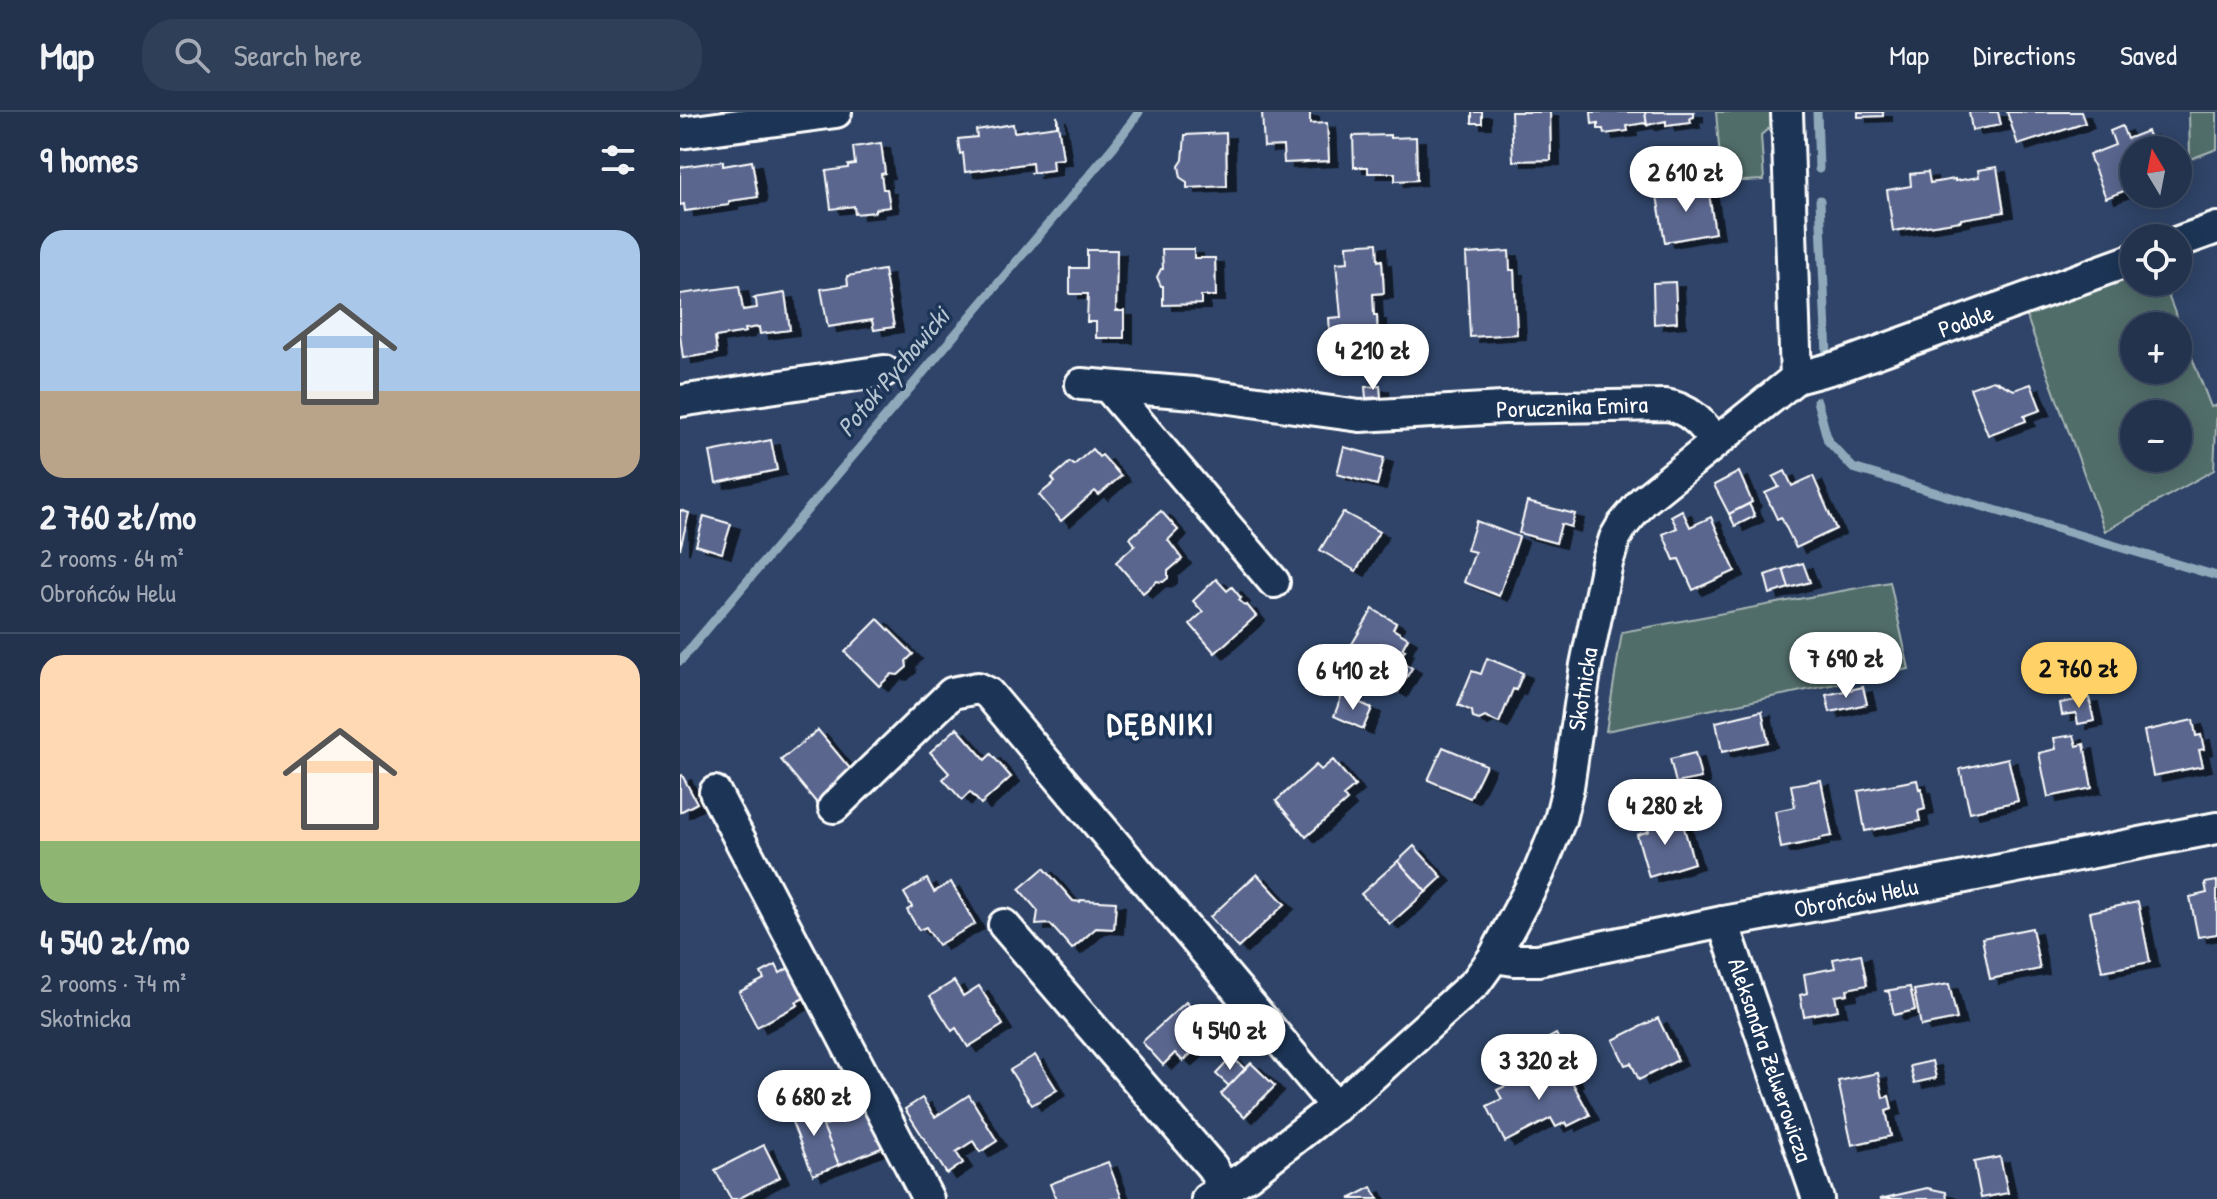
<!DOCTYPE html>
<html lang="en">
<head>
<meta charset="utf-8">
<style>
	body { margin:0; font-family:"Patrick Hand",sans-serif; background:#2f3f58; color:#f1f3f6; height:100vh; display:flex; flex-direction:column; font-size:30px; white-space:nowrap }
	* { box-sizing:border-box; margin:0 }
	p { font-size:26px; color:#a3aab6 }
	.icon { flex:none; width:44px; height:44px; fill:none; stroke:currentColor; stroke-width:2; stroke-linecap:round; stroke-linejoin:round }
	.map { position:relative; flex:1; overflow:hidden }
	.details { display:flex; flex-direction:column; background:#23334e; width:680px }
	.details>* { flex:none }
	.needle { width:52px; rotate:350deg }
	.fabs { position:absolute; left:1440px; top:24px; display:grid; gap:16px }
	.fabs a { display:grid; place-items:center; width:72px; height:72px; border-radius:50%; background:#23334e; box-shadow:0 4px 20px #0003,0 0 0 2px #404e66; font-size:40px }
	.price { position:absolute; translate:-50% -68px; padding:0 18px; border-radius:28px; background:#fff; color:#222; font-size:26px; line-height:52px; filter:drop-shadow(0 2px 4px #0008) }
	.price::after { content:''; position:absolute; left:50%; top:48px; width:24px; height:18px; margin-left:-12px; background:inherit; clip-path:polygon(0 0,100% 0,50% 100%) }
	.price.on { background:#ffd166; color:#111 }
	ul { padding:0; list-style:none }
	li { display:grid; align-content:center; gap:16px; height:424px; padding:0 40px }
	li+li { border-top:2px solid #404e66 }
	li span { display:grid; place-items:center; height:248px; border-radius:24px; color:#555 }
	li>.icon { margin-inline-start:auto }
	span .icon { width:144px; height:144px; fill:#fffc; stroke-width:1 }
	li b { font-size:34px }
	h2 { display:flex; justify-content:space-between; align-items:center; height:96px; padding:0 40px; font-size:34px }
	header { display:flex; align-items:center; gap:48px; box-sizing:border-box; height:112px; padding:0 40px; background:#23334e; border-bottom:2px solid #404e66 }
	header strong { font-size:38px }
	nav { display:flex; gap:44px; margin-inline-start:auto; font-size:28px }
	.search { width:560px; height:72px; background:#2f3f58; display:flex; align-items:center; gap:20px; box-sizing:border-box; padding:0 28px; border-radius:32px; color:#a3aab6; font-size:30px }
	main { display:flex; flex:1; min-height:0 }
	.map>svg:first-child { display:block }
	.green { fill:#516d6b; stroke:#a8b6b5; stroke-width:2; fill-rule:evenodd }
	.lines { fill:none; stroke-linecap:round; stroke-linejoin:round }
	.stream { stroke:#8fa9bb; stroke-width:9 }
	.building { fill:#5a668e; stroke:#fff; stroke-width:2; filter:url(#shadow) }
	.minor-casing { stroke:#fff; stroke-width:36 }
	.minor { stroke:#1d3557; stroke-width:30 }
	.labels { text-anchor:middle; stroke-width:7; stroke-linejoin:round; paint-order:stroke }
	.street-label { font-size:24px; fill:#fff; stroke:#1d3557 }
	.water-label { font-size:26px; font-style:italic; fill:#b5c5d1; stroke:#1d3557 }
	.district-label { font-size:32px; font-weight:bold; letter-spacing:2px; fill:#fff; stroke:#1d3557 }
</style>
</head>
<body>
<header>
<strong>Map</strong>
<div class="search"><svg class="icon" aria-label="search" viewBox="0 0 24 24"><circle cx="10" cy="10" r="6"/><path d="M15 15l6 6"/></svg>Search here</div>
<nav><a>Map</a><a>Directions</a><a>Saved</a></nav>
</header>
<main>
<section class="details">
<h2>9 homes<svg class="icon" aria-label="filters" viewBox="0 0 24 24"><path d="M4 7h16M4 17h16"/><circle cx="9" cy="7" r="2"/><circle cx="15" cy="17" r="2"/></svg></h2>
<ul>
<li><span style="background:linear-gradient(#a9c7e8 65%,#b9a48a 0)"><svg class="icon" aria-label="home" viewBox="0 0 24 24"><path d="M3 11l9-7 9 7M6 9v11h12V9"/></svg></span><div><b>2 760 zł/mo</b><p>2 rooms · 64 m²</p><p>Obrońców Helu</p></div></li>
<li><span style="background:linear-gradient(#ffd9b3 75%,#8fb573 0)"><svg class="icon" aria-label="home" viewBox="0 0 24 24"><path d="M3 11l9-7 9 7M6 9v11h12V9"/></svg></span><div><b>4 540 zł/mo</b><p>2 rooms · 74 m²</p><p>Skotnicka</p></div></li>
</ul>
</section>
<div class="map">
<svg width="1537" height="1087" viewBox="0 0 1537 1087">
	<defs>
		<filter id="shadow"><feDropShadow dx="9" dy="5" stdDeviation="0" flood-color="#0009"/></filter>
	</defs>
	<rect width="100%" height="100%" fill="#2f4468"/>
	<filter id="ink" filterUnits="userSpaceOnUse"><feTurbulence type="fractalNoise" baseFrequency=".0125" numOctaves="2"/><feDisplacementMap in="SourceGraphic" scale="16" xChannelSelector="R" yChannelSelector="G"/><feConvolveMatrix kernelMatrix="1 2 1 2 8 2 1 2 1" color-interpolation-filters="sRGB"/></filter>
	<g filter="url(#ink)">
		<g class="green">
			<path d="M1036 0H1093L1094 24 1088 17 1081 23 1084 68 1042 70Z"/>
			<path d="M1509 0H1537V37L1510 47Z"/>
			<path d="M1454 161V170H1483L1531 295 1537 293 1534 358 1425 419 1345 200ZM1454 214H1498V258H1454ZM1454 302H1498V346H1454Z"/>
			<path d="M1210 470 1229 557 926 619 942 520Z"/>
		</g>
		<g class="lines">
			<g class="stream">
				<path d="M1137 0 1139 57"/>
				<path d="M1140 88 1147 243"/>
				<path d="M1137 289 1148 329 1173 356 1537 464"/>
				<path d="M0 549 434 34 459 0"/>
			</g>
		</g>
		<g class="building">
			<path d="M582 0H630V12L647 11 649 49 604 51 603 34 584 35Z"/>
			<rect x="792" y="0" width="10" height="11"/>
			<path d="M831 0H870L871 48 833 49Z"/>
			<path d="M911 0H965L967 13 964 11 947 14 948 19 924 22 923 17H918V11L912 12Z"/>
			<path d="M965 0H1014V5L1010 6 1011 11 986 14V9L967 13Z"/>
			<path d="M1178 0H1203V4L1178 5Z"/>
			<path d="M1289 0H1318L1321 13 1292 18Z"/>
			<path d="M1327 0H1401L1405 11 1338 33Z"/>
			<path d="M377 4 383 47 372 48 373 58 350 61H353L352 51 285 60 283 41 280 42 278 27 297 25 296 18 333 12 334 20 377 14Z"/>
			<path d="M1442 14 1447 27 1467 19 1475 38H1454V75L1426 86 1409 43 1435 33 1430 19Z"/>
			<path d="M546 21 547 74 507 76V70L501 66 499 54 503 48 505 23Z"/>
			<path d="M710 23V26L736 25 737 68 715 69V61H688V55H674L673 24Z"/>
			<path d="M201 31 205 61 201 62 203 77H207L210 95 195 97V100L175 102 174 94 151 97 146 59 168 56V53L175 52 173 35Z"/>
			<path d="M43 49V54L72 49 78 85 49 89V93L5 99 4 92 0 93V55Z"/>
			<path d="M1317 55 1324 100 1281 107V109L1213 119 1207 78 1231 74 1230 62 1248 60 1250 71 1275 67V69L1299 65 1298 58Z"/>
			<path d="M1028 75 1035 121 985 130 977 84Z"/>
			<path d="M697 131 698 149 702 148 704 181 693 182 694 203H697L698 236H694L695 255 666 257 665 238 651 239 649 206 661 205 656 151 668 150 667 133Z"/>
			<path d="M482 137H514V146H535L536 184H521V192L483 193V174H481L477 165 481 157H483Z"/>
			<path d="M407 138H437L436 199H444V226H416V210H407L408 182H390V156H407Z"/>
			<path d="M829 139 830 158H834L837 222 790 225 786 142Z"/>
			<path d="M204 158 214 215 194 218 192 208 148 215 141 177 168 173 167 164Z"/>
			<path d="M995 170 997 210 974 212 973 171Z"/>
			<path d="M59 174 63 198 77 196 76 188 73 186 105 181 110 218 80 222 79 215 65 217 66 220 35 225 37 241 3 246 0 222V182Z"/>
			<path d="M1313 268 1334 278 1351 272 1361 298 1344 304 1346 309 1308 323 1290 276Z"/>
			<path d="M700 274 701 285 686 286 685 275Z"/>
			<path d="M91 328 97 358 36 371 30 340Z"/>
			<path d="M664 335 704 346 697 373 657 362Z"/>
			<path d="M412 337 419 345 422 343 441 364 419 383 415 379 381 409 359 383 375 370 372 366 390 350 394 353Z"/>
			<path d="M1105 359 1112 374 1133 364 1156 417 1116 436 1101 405 1097 407 1085 381 1099 375 1093 365Z"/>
			<path d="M1059 360 1072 390 1049 402 1034 373Z"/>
			<path d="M847 390 895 402 891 415 881 412 876 431 839 421Z"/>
			<path d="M1069 392 1075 404 1055 414 1049 402Z"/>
			<path d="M0 398 9 401 0 437Z"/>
			<path d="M1002 398 1010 415 1031 405 1055 459 1013 478 999 447 994 448 983 422 997 416 991 404Z"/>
			<path d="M481 399 498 418 488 428 502 447 488 459V466L483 470 477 469 463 481 436 450 455 433 450 426Z"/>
			<path d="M663 400 699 420 676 459 640 438Z"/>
			<path d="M24 404 51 412 42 441 16 433Z"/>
			<path d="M796 409 839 425 819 484 784 470 795 440 787 438Z"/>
			<path d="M1123 451 1130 470 1109 476 1103 457Z"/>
			<path d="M1103 457 1109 476 1090 482 1085 463Z"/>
			<path d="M536 467 547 479 552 475 561 486 559 488 565 494 567 493 576 504 535 541 510 512 523 500 513 489Z"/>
			<path d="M693 497 716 511 713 517 728 526 722 537 725 538 719 548 732 556 718 580 701 570 703 567 684 556 688 549 669 537Z"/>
			<path d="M198 507 233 542 226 549 227 555 218 563 212 562 199 574 165 540Z"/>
			<path d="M807 546 843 561 836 578 833 577 819 611 805 605 799 608 793 606 792 599 778 593 792 559 801 562Z"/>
			<path d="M1183 575 1187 592 1150 600 1146 583Z"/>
			<path d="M662 583 692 596 683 617 654 604Z"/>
			<path d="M1409 586 1414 609 1398 612 1396 601 1382 603 1380 591Z"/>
			<path d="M1082 599 1088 630 1042 640 1036 610Z"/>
			<path d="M1513 608 1516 624 1521 623 1524 637 1519 638 1523 654 1473 664 1464 619Z"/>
			<path d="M277 616 305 648 311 642 331 665 301 692 290 680 282 688 263 667 269 661 250 640Z"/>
			<path d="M138 618 172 659 157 671 162 677 140 695 101 648Z"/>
			<path d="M1394 623 1397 634 1404 632 1412 676 1368 685 1359 641 1376 637 1374 626Z"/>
			<path d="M763 635 806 653 790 686 748 668Z"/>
			<path d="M1015 641 1021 666 996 671 990 647Z"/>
			<path d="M1328 646 1338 689 1290 700 1280 657Z"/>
			<path d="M653 648 675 674 663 684 667 689 626 725 596 689 636 653 641 658Z"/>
			<path d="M2 663 17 691 0 700V664Z"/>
			<path d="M1141 668 1152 724 1140 726V728L1101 736 1095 699 1115 695 1111 673Z"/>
			<path d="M1237 668 1239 677 1241 676 1245 697 1238 699 1240 709 1185 719 1178 679Z"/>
			<path d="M979 705 983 715 1002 709 1014 751 969 765 957 723 969 719 966 710Z"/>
			<path d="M734 734 762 765 746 780 718 749Z"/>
			<path d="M718 749 746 780 710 812 681 782Z"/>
			<path d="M364 756 393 789 400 790 401 788 436 790 434 817 416 816 392 837 370 812 356 813 358 799 339 777Z"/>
			<path d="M577 762 605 792 558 836 530 805Z"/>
			<path d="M247 767 254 780 271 770 295 812 258 833 246 815 239 818 227 798 232 795 224 781Z"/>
			<path d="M1537 769V822L1518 825 1510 785 1527 781 1525 771Z"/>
			<path d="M1458 790 1470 850 1422 859 1410 800Z"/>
			<path d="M1352 816 1360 857 1310 867 1302 826Z"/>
			<path d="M1181 842 1187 873 1167 877 1168 882 1155 884 1158 898 1124 904 1120 883 1127 881 1124 862 1155 856 1153 847Z"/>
			<path d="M96 853 100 861 114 853 130 883 116 890 118 893 77 915 59 880 84 867 81 861Z"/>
			<path d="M274 869 283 884 299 874 323 913 288 935 276 916 272 919 250 884Z"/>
			<path d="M1269 872 1277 907 1241 914 1234 878Z"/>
			<path d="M1230 875 1235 898 1214 903 1209 880 1204 879Z"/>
			<path d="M506 890 534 921 503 949 495 941 483 953 462 930Z"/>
			<path d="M978 906 998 948 959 968 951 951 945 953 933 928Z"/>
			<path d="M876 922 888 944 860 956 850 936Z"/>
			<path d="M355 943 377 978 352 993 330 958Z"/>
			<path d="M552 945 565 957 549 974 536 962Z"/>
			<path d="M884 946 894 969 892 970 910 1003 888 1014 886 1010 876 1015 871 1006 825 1030 807 994 822 987 817 978 837 968 840 972 853 964 852 960Z"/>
			<path d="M1252 949 1256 966 1234 971 1230 954Z"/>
			<path d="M571 951 595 974 564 1005 541 982Z"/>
			<path d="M1198 961 1203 986 1209 984 1212 997 1206 999 1211 1024 1172 1033 1158 969Z"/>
			<path d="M128 963 138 988 108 1000 98 975Z"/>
			<path d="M289 983 317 1029 300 1040 293 1029 276 1040 283 1051 267 1062 225 997 242 986 255 1005Z"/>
			<path d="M134 990 159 1053 133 1063 108 1000Z"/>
			<path d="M195 993 211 1032 159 1053 143 1014Z"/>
			<path d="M84 1033 100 1065 58 1087H51L35 1058Z"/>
			<path d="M1320 1045 1328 1081 1301 1086 1294 1050Z"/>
			<path d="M428 1050 442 1087H376L370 1072Z"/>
			<path d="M692 1075 698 1087H669Z"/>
			<path d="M1247 1076 1266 1080 1267 1087H1200Z"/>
		</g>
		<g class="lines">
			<defs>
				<g id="minor">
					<path d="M0 21 156 0"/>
					<path d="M1498 130 1537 116"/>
					<path d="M1116 266 1157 255 1454 147"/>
					<path d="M401 272 514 281 680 304 823 296 986 293C1009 296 1022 312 1036 329"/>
					<path d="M429 276 594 470"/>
					<path d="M0 289 204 259"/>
					<path d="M35 680 248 1087"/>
					<path d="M154 695 272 581 298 576 308 581 656 995"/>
					<path d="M1043 810 1138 1087"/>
					<path d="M324 813 532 1055 544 1078"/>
					<path d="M814 845 834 848H858L1043 810 1198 782 1537 716"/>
					<path d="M527 1087 568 1063 676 978 796 870 814 845 859 760 880 708 888 675 906 553 927 451 935 426 942 414 963 389 1116 266 1107 0"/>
				</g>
			</defs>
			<use href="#minor" class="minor-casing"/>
			<use href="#minor" class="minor"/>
		</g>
	</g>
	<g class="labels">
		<g class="street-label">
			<text transform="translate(1286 209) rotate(-20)" y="8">Podole</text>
			<text transform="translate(892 295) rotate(-2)" y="8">Porucznika Emira</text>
			<text transform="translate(903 577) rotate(-81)" y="8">Skotnicka</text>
			<text transform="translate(1176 786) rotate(-11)" y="8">Obrońców Helu</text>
			<text transform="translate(1090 948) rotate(71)" y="8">Aleksandra Zelwerowicza</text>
		</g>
		<g class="water-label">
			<text transform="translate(213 260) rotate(-50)" y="9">Potok Pychowicki</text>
		</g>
		<g class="district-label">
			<text x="481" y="623">DĘBNIKI</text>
		</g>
	</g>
</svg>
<div class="fabs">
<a><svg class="needle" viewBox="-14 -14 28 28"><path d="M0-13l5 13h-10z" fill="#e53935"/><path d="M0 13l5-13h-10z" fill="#a3aab6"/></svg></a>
<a><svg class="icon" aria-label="locate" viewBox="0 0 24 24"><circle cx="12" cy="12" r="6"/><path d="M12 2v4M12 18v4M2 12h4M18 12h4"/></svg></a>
<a>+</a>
<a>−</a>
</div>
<b class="price" style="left:1006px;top:102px">2 610 zł</b>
<b class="price" style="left:693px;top:280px">4 210 zł</b>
<b class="price" style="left:1166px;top:588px">7 690 zł</b>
<b class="price on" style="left:1399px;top:598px">2 760 zł</b>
<b class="price" style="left:673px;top:600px">6 410 zł</b>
<b class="price" style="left:985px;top:735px">4 280 zł</b>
<b class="price" style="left:550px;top:960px">4 540 zł</b>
<b class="price" style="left:859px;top:990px">3 320 zł</b>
<b class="price" style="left:134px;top:1026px">6 680 zł</b>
</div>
</main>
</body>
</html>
